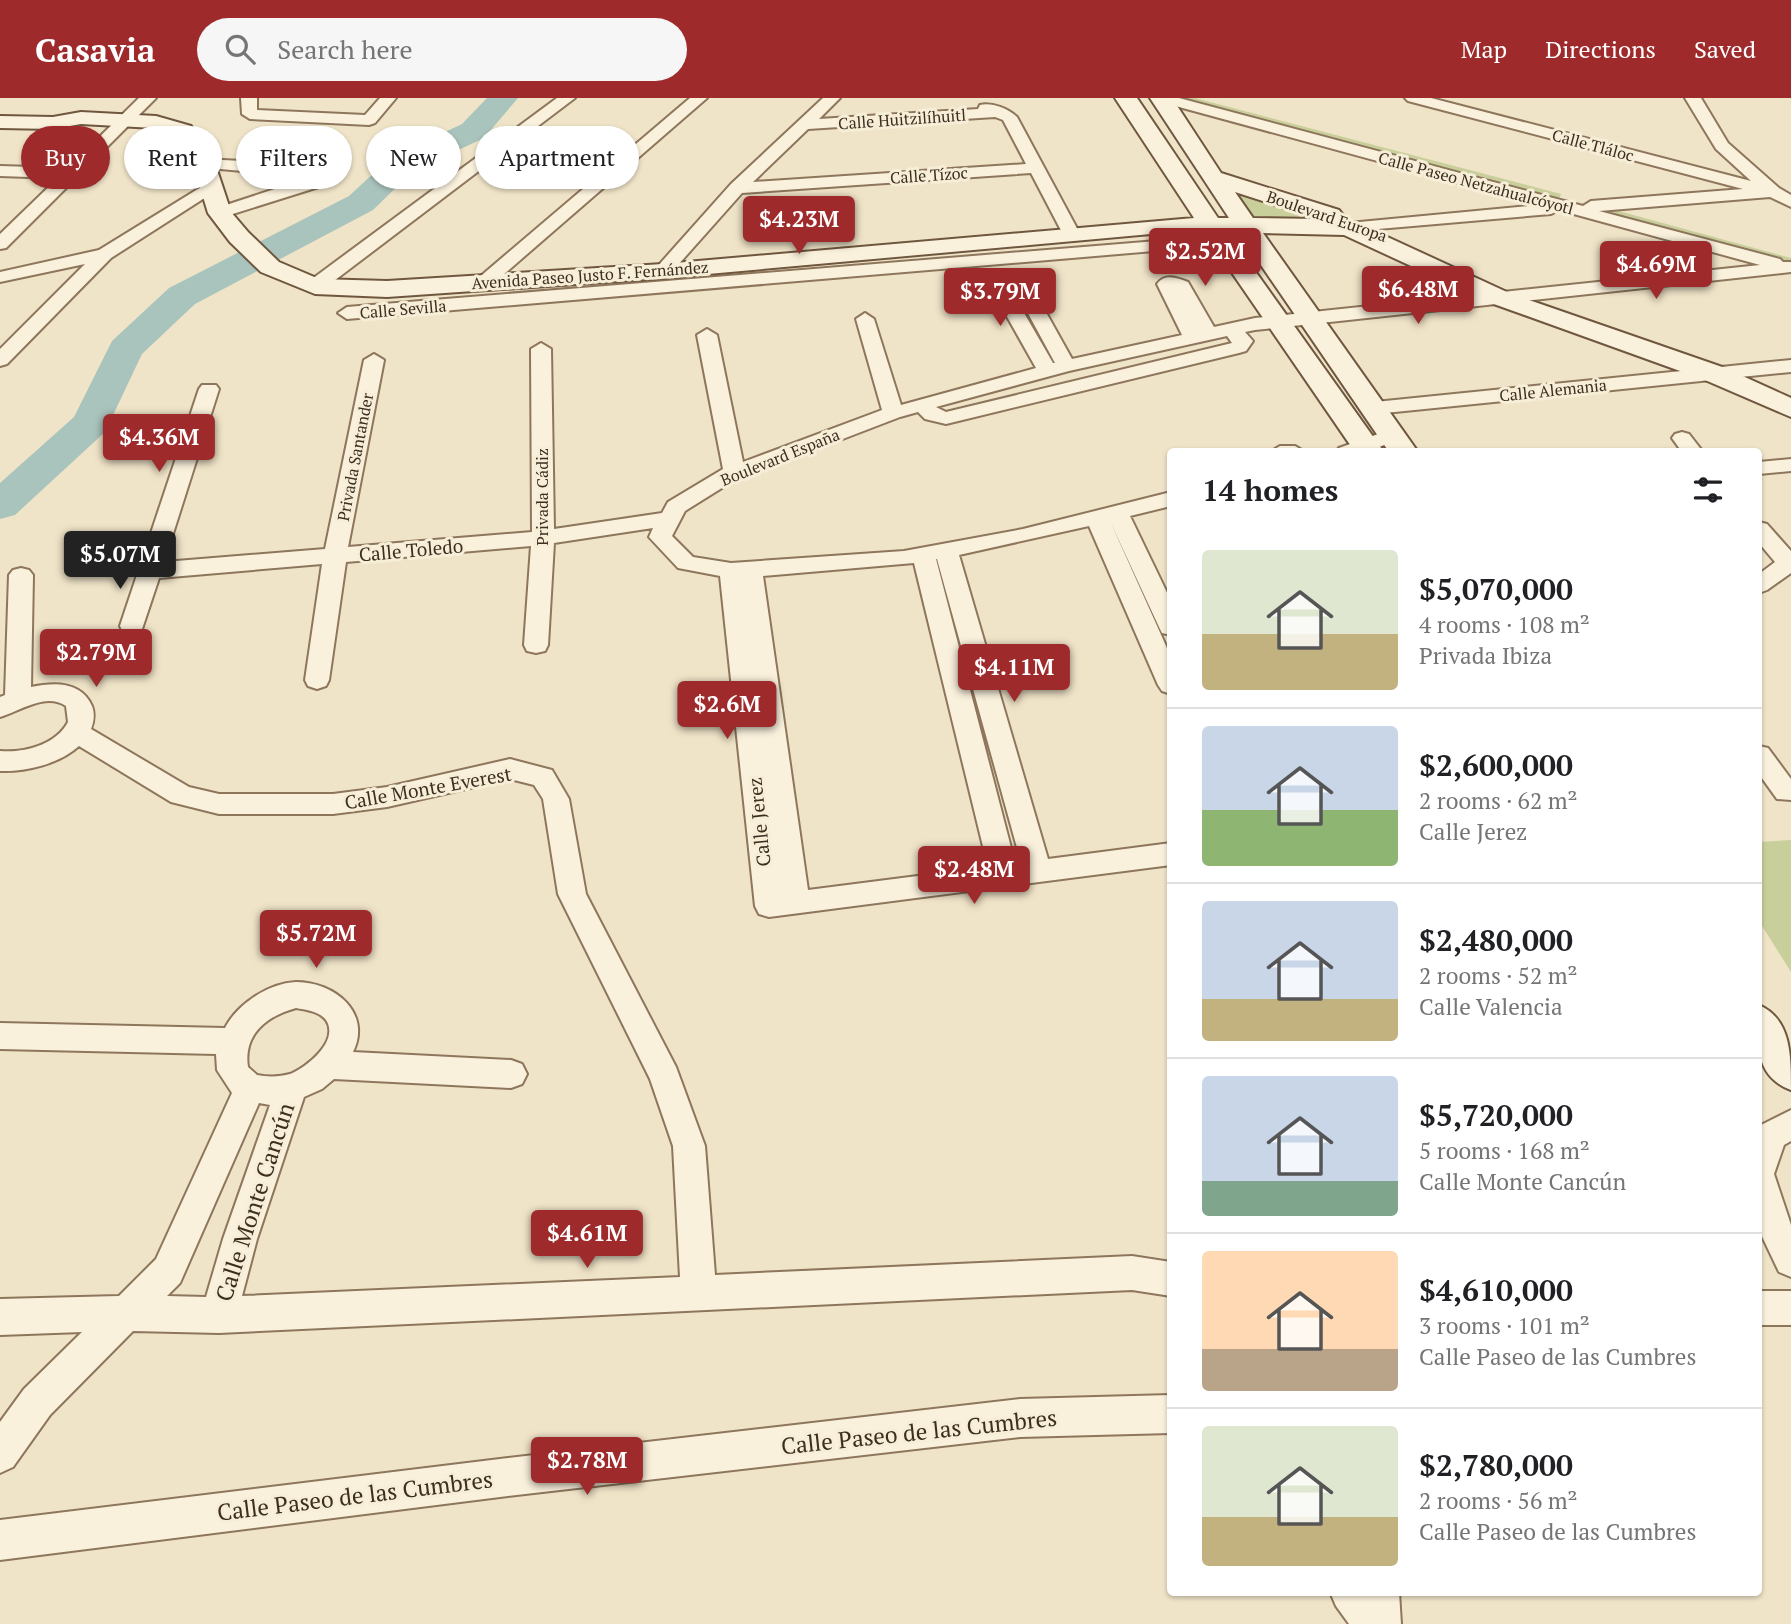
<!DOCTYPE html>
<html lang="en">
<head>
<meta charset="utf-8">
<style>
	body { margin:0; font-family:"PT Serif",serif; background:#f6f6f6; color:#202124; height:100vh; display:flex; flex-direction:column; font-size:26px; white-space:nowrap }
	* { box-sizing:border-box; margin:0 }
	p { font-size:23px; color:#757577 }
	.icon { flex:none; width:38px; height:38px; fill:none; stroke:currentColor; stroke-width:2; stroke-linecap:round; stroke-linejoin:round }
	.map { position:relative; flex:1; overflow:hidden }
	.details { position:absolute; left:1167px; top:350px; width:595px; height:1148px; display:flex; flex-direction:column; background:#fff; border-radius:7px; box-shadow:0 2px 5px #0004 }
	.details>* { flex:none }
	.top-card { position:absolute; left:21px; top:28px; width:665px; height:63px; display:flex; gap:14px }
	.price { position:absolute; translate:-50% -60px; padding:0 16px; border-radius:7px; background:#9e2a2b; color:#fff; font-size:23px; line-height:46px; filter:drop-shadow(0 2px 4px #0008) }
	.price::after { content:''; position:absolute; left:50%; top:42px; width:21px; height:16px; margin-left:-10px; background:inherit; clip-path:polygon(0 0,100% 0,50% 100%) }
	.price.active { background:#222; color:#fff }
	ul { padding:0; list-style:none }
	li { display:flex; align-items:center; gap:21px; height:175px; padding:0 35px }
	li+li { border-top:2px solid #e0e0e0 }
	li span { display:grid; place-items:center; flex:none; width:196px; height:140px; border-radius:7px; color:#555 }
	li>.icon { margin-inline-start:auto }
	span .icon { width:84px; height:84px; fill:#fffc; stroke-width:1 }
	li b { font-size:30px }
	h2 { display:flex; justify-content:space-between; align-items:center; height:84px; padding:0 35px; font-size:30px }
	.tag { padding:0 24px; border-radius:32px; background:#fff; box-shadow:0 2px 5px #0004; font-size:24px; line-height:63px }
	.tag.active { background:#9e2a2b; color:#fff }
	header { display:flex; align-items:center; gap:42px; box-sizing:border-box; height:98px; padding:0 35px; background:#9e2a2b; color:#fff }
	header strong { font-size:33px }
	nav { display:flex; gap:38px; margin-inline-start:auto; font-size:24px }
	.search { width:490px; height:63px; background:#f6f6f6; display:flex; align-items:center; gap:18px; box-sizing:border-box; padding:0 24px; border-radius:38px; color:#757577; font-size:26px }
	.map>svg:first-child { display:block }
	.green { fill:#c9cf9b }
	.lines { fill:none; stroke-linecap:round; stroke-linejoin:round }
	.river { fill:#a9c4bc; fill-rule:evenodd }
	.street-casing { stroke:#8d765c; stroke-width:4 }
	.secondary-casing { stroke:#6f573f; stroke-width:4 }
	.street { fill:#faf1dc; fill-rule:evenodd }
	.secondary { fill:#faf1dc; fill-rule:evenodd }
	.labels { text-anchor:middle; stroke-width:6; stroke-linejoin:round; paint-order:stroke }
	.far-street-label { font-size:16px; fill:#3d2e20; stroke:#f7eed8 }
	.street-label { font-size:19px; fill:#3d2e20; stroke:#f7eed8 }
	.near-street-label { font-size:23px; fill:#3d2e20; stroke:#f7eed8 }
</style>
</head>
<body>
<header>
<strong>Casavia</strong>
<div class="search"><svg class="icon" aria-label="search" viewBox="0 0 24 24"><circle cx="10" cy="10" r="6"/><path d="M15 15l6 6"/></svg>Search here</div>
<nav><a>Map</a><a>Directions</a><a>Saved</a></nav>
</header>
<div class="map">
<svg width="1791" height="1526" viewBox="0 0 1791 1526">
	<rect width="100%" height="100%" fill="#f0e4c8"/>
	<g class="green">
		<path d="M1176 0H1195L1561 96 1559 102Z"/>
		<path d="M1239 91 1319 121 1265 124 1254 120 1234 94Z"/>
		<path d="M1604 109 1791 160V166L1602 114Z"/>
		<path d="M1791 742V874L1759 823V744Z"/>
	</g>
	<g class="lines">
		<path class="river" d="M487 0H518L484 40 412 74 373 112 195 206 142 256 105 334 15 417 0 421V385L74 319 112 243 169 190 349 98 390 60 462 26Z"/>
		<defs>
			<g id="street">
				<path d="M139 0H156L6 150 0 151V136L58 80 0 78V68L68 70Z"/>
				<path d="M241 0H257V12L365 17 380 0H396L375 25 369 27 250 21 242 16Z"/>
				<path d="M557 0H575L322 192H308L306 188 308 184Z"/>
				<path d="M690 0H707L488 190H476L473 186 476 182Z"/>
				<path d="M823 0H840L819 21 978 11 980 7C992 4 1009 11 1017 19L1080 136 1071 141 1065 140 1031 75 742 95 669 177H657L654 173 657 169 731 86ZM995 19 1003 22 1026 66 753 84 808 31Z"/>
				<path d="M1154 0H1179L1583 108 1591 103 1743 91 1408 3 1405 0H1431L1751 83 1716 51 1685 0H1701L1728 45 1779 90 1791 97V109L1770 99 1599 113 1780 161 1783 164H1791V174L1255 232 1245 234 1253 243 1246 253 1239 255 946 326 925 321 918 314 900 319 733 383 685 413 672 438 693 459 731 465 904 453 1023 431 1171 394V408L1130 418 1171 503V537L1162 535 1159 529 1110 423 1171 559V596L1162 593 1158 587 1089 428 959 457 1048 761 1171 745V767L769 819 759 816 755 808 720 478 678 470 649 439 653 430 554 445 548 547 545 553 536 555 527 553 524 547 531 448 346 464 329 582 326 588 317 591 308 588 305 582 322 466 159 480 141 534 132 536 123 534 120 528 199 291 202 287H216L219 291 164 464 325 451 364 262 374 256 384 262 348 449 532 434 531 251 541 245 551 251 554 431 662 415 668 404 723 371 697 237 707 231 717 237 743 364 882 312 856 221 865 215 874 221 901 307 1036 270 1001 208 1005 200 1019 195 1038 200 1072 261 1182 237 1157 186C1165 175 1177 180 1188 184L1214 229 1255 220 1760 167 1559 112 1551 116 1343 134 1340 130 1349 125 1539 107 1157 3ZM1020 208H1024L1055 265H1053ZM1227 238 1232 245 946 314 936 309 1069 273ZM936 461H937L1021 764 1015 765ZM914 465 988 769 808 792 763 478Z"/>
				<path d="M204 61 313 67 328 77 325 87 220 120 214 119 211 115 214 111 311 79 198 69 196 66 198 63Z"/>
				<path d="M211 83 219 88 217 92 111 160 7 266 0 268V251L85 166 0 184V174L99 152Z"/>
				<path d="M1255 135 1264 140 1261 144 347 221 338 215 347 209Z"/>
				<path d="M1791 262V274L1375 316 1368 314 1365 310 1368 306 1375 304Z"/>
				<path d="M1392 331 1399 333 1402 337 1399 341 1367 354H1336L1339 350Z"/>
				<path d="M1682 334 1689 336 1703 354H1682L1672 340 1675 336Z"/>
				<path d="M1280 348H1295L1305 354H1270Z"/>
				<path d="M1791 361V373L1759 376V364Z"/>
				<path d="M1759 424 1767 426 1791 453V475L1767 492 1759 495V476L1775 464 1759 445Z"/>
				<path d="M21 470 29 472 33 477 31 589C54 584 81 583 92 608 95 616 94 623 91 631L189 689 219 696H333L387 689 510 661 552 672 569 701 586 796 676 969 705 1048 715 1177 1132 1158 1171 1164V1198L1132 1192 219 1235 133 1233 50 1317 13 1369 0 1375V1324L24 1291 82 1234 0 1237V1201L119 1198 156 1161 232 995 217 972 216 956 0 951V925L225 930C237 906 269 885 296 884 335 884 372 915 353 954L511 962 522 966 527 976 522 986 511 990 334 981 322 991 304 999 257 1141 242 1198 680 1179 673 1048 650 981 558 796 543 701 534 687 510 681 387 709 333 716H219L171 704 79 648C59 666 26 674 0 673V653C24 655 56 647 68 624L66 608C46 594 20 613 0 619V599L5 597 9 477 13 472ZM296 910C306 912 319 913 326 922 340 943 306 970 290 976 280 979 267 979 257 977L248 969C243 936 267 918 296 910ZM259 1005 270 1007 223 1141 206 1199 167 1198 180 1185Z"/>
				<path d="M1759 648 1768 650 1791 681V702L1777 701 1759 676Z"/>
				<path d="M1791 1012V1043L1784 1047 1774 1076 1791 1127V1179L1779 1174 1759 1132V1028Z"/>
				<rect x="1759" y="1193" width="32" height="34"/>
				<path d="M1171 1297V1335L1020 1339 508 1398 0 1462V1422L508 1360 1020 1301Z"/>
				<path d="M1330 1494H1399L1401 1526H1349L1336 1508Z"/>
			</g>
			<g id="secondary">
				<path d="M1115 0H1137L1218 120H1229L1150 0H1172L1221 75 1339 112 1343 117 1339 122 1357 125 1509 195 1725 270 1791 300V319L1705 282 1491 205 1344 137 1263 135 1418 354H1389L1239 135H1228L1384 354H1355L1204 134H1173L663 180 387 199 315 196 261 174 230 144 208 115 193 66 175 37 154 30 81 26 53 31 0 30V18L53 19 81 14 156 18 191 28 215 66 231 114 248 134 279 164 319 181 387 183 663 166 1194 120ZM1235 94 1319 121 1253 120Z"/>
				<path d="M1759 907C1791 921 1791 957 1791 992 1753 978 1757 941 1759 907Z"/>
			</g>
		</defs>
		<use href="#street" class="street-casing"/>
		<use href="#secondary" class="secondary-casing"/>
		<use href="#street" class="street"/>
		<use href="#secondary" class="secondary"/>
	</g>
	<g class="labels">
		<g class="far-street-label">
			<text transform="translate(902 21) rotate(-4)" y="6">Calle Huitzilíhuitl</text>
			<text transform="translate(1593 47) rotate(15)" y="6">Calle Tláloc</text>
			<text transform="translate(929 77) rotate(-4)" y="6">Calle Tízoc</text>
			<text transform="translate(1476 85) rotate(15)" y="6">Calle Paseo Netzahualcóyotl</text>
			<text transform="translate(1327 118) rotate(19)" y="6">Boulevard Europa</text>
			<text transform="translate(590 177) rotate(-4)" y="6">Avenida Paseo Justo F. Fernández</text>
			<text transform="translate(403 211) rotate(-5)" y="6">Calle Sevilla</text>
			<text transform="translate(1553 292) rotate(-6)" y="6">Calle Alemania</text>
			<text transform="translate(355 359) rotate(-79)" y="6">Privada Santander</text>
			<text transform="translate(780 359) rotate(-22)" y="6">Boulevard España</text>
			<text transform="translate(542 399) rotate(-90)" y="6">Privada Cádiz</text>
		</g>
		<g class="street-label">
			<text transform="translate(411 452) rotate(-5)" y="7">Calle Toledo</text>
			<text transform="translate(428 690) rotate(-10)" y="7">Calle Monte Everest</text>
			<text transform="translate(759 724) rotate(-96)" y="7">Calle Jerez</text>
		</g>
		<g class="near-street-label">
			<text transform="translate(255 1104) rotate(-72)" y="8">Calle Monte Cancún</text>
			<text transform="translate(919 1334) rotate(-6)" y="8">Calle Paseo de las Cumbres</text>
			<text transform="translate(355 1398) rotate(-7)" y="8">Calle Paseo de las Cumbres</text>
		</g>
	</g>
</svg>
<b class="price" style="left:799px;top:158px">$4.23M</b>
<b class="price" style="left:1205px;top:190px">$2.52M</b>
<b class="price" style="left:1656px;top:203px">$4.69M</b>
<b class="price" style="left:1418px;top:228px">$6.48M</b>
<b class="price" style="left:1000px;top:230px">$3.79M</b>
<b class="price" style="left:159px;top:376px">$4.36M</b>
<b class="price active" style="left:120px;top:493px">$5.07M</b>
<b class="price" style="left:96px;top:591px">$2.79M</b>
<b class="price" style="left:1014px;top:606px">$4.11M</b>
<b class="price" style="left:727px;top:643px">$2.6M</b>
<b class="price" style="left:974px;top:808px">$2.48M</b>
<b class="price" style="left:316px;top:872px">$5.72M</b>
<b class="price" style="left:587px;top:1172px">$4.61M</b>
<b class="price" style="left:587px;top:1399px">$2.78M</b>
<div class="top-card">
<a class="tag active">Buy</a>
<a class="tag">Rent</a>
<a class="tag">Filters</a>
<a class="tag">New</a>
<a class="tag">Apartment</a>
</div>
<section class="details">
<h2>14 homes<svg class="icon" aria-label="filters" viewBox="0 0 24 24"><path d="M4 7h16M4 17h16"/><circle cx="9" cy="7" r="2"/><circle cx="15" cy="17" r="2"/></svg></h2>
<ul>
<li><span style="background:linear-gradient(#dfe7d0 60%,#c2b280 0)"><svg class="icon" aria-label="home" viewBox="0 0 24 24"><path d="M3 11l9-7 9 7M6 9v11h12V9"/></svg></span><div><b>$5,070,000</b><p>4 rooms · 108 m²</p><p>Privada Ibiza</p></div></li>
<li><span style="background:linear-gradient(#c9d6e8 60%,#8fb573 0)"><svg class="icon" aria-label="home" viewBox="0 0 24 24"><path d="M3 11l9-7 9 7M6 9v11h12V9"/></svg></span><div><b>$2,600,000</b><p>2 rooms · 62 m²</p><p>Calle Jerez</p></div></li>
<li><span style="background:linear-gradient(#c9d6e8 70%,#c2b280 0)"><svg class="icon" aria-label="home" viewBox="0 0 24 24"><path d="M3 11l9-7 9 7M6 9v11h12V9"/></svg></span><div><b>$2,480,000</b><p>2 rooms · 52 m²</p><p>Calle Valencia</p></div></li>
<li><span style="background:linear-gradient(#c9d6e8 75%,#7fa58c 0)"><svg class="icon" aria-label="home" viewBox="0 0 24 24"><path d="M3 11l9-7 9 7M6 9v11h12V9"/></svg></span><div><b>$5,720,000</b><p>5 rooms · 168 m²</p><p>Calle Monte Cancún</p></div></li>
<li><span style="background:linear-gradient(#ffd9b3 70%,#b9a48a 0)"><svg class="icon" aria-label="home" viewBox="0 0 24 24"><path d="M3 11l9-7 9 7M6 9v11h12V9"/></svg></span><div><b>$4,610,000</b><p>3 rooms · 101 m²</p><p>Calle Paseo de las Cumbres</p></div></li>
<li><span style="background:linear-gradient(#dfe7d0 65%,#c2b280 0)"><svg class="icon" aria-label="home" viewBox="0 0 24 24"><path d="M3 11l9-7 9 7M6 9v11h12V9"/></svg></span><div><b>$2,780,000</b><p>2 rooms · 56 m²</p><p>Calle Paseo de las Cumbres</p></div></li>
</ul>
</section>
</div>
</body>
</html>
